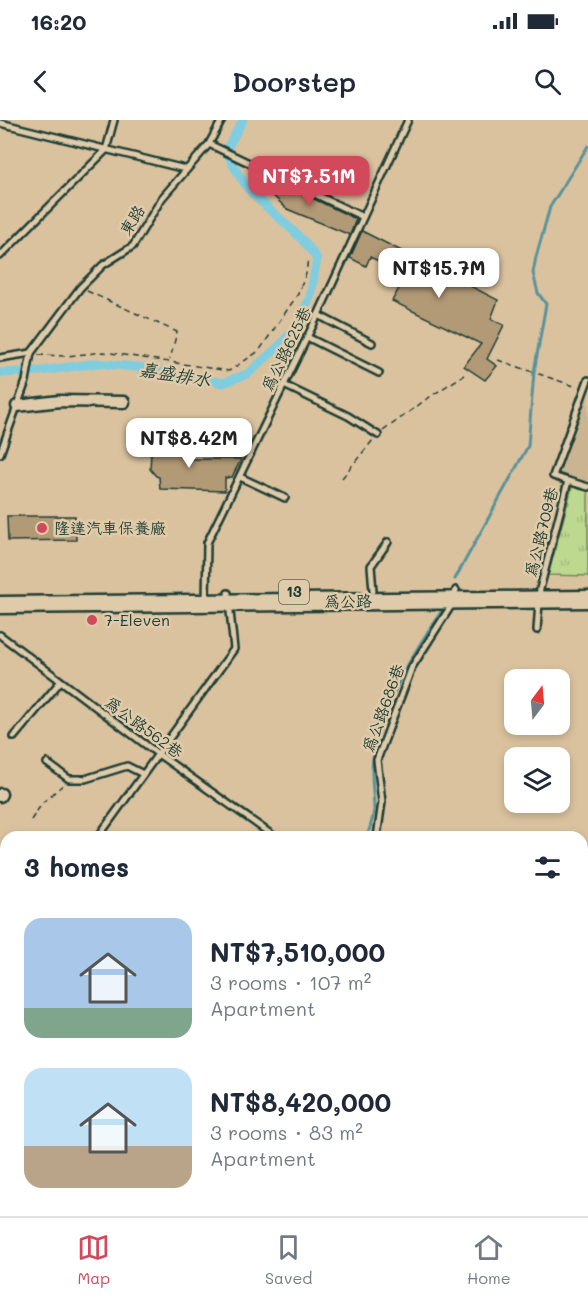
<!DOCTYPE html>
<html lang="en">
<head>
<meta charset="utf-8">
<style>
	body { margin:0; font-family:Mali,"LXGW WenKai TC",sans-serif; background:#f6f6f7; color:#1f2937; height:100vh; display:flex; flex-direction:column; font-size:22px; white-space:nowrap }
	* { box-sizing:border-box; margin:0 }
	p { font-size:20px; color:#747a83 }
	.icon { flex:none; width:33px; height:33px; fill:none; stroke:currentColor; stroke-width:2; stroke-linecap:round; stroke-linejoin:round }
	.map { position:relative; flex:1; overflow:hidden }
	.panel { position:absolute; left:0px; top:711px; width:588px; height:386px; display:flex; flex-direction:column; background:#fff; border-radius:18px 18px 0 0; box-shadow:0 3px 9px #0003 }
	.panel>* { flex:none }
	.needle { width:39px; rotate:16deg }
	.tools { position:absolute; left:504px; top:549px; display:grid; gap:12px }
	.tools a { display:grid; place-items:center; width:66px; height:66px; border-radius:12px; background:#fff; box-shadow:0 3px 9px #0003; font-size:30px }
	.price { position:absolute; translate:-50% -51px; padding:0 14px; border-radius:12px; background:#fff; color:#222; font-size:20px; line-height:39px; filter:drop-shadow(0 2px 3px #0008) }
	.price::after { content:''; position:absolute; left:50%; top:36px; width:18px; height:14px; margin-left:-9px; background:inherit; clip-path:polygon(0 0,100% 0,50% 100%) }
	.price.active { background:#d1495b; color:#fff }
	ul { padding:0; list-style:none }
	li { display:flex; align-items:center; gap:18px; height:150px; padding:0 24px }
	li span { display:grid; place-items:center; flex:none; width:168px; height:120px; border-radius:18px; color:#555 }
	li>.icon { margin-inline-start:auto }
	span .icon { width:72px; height:72px; fill:#fffc; stroke-width:1 }
	li b { font-size:26px }
	h2 { display:flex; justify-content:space-between; align-items:center; height:72px; padding:0 24px; font-size:26px }
	.status { display:flex; justify-content:space-between; align-items:center; height:42px; padding:0 30px; background:#fff; direction:ltr }
	.status svg { height:16px; fill:currentColor }
	header { display:flex; justify-content:space-between; align-items:center; height:78px; padding:0 24px; background:#fff; font-size:27px; font-weight:600 }
	.tab-bar { display:flex; justify-content:space-around; align-items:center; height:84px; border-top:2px solid #e0e1e3; background:#fff; font-size:16px; color:#747a83 }
	.tab-bar a { display:grid; justify-items:center; gap:3px }
	.tab-bar .active { color:#d1495b }
	.map>svg:first-child { display:block }
	.built { fill:#cbb491 }
	.grass { fill:url(#grass-tufts); stroke:#6e8a62; stroke-width:1.5 }
	.lines { fill:none; stroke-linecap:round; stroke-linejoin:round }
	.stream { stroke:#59939b; stroke-width:3 }
	.canal { stroke:#80cddf; stroke-width:9 }
	.building { fill:#b39a76; stroke:#1f3d34; stroke-width:1.5 }
	.lane-casing { stroke:#1f3d34; stroke-width:10 }
	.street-casing { stroke:#1f3d34; stroke-width:15 }
	.primary-casing { stroke:#1f3d34; stroke-width:21 }
	.path { stroke:#1f3d34; stroke-width:1.5; stroke-dasharray:6 4.5; stroke-linecap:butt }
	.lane { stroke:#dfcbaa; stroke-width:5 }
	.street { stroke:#dfcbaa; stroke-width:10 }
	.primary { stroke:#dfcbaa; stroke-width:16 }
	.poi-dot { fill:#d1495b; stroke:#dfcbaa; stroke-width:2 }
	.labels { text-anchor:middle; stroke-width:5; stroke-linejoin:round; paint-order:stroke }
	.shield { fill:#dfcbaa; stroke:#596857; stroke-width:1.5 }
	.shield-label { font-size:15px; font-weight:bold; fill:#1f3d34 }
	.street-label { font-size:16px; fill:#1f3d34; stroke:#dfcbaa }
	.poi-label { font-size:16px; fill:#1f3d34; stroke:#dfcbaa; text-anchor:start }
	.water-label { font-size:18px; font-style:italic; fill:#24443d; stroke:#dfcbaa }
</style>
</head>
<body>
<div class="status"><b>16:20</b><svg viewBox="0 0 49 12"><path d="M0 12V9h3v3zM5 12V6h3v6zM10 12V3h3v9zM15 12V0h3v12zM26 1h20v11H26zM47 4h2v5h-2z"/></svg></div>
<header><svg class="icon" aria-label="back" viewBox="0 0 24 24"><path d="M15 5l-7 7 7 7"/></svg>Doorstep<svg class="icon" aria-label="search" viewBox="0 0 24 24"><circle cx="10" cy="10" r="6"/><path d="M15 15l6 6"/></svg></header>
<div class="map">
<svg width="588" height="1096" viewBox="0 0 588 1096">
	<defs>
		<pattern id="grass-tufts" width="24" height="20" patternUnits="userSpaceOnUse" patternTransform="scale(1.5)"><rect width="24" height="20" fill="#bdd88f"/><path d="M3 7l-1-3M5 7V3M7 7l1-3M15 17l-1-3M17 17v-4M19 17l1-3" fill="none" stroke="#a2ba7c"/></pattern>
	</defs>
	<rect width="100%" height="100%" fill="#dbc29f"/>
	<filter id="ink" filterUnits="userSpaceOnUse"><feTurbulence type="fractalNoise" baseFrequency=".0167" numOctaves="2"/><feDisplacementMap in="SourceGraphic" scale="12" xChannelSelector="R" yChannelSelector="G"/><feConvolveMatrix kernelMatrix="1 2 1 2 8 2 1 2 1" color-interpolation-filters="sRGB"/></filter>
	<g filter="url(#ink)">
		<path class="built" d="M588 268V362L557 353Z"/>
		<path class="grass" d="M572 367 588 371V456L548 455Z"/>
		<g class="lines">
			<g class="stream">
				<path d="M455 459 528 326 534 252 546 184 538 173 533 153 536 137 550 87 588 26"/>
				<path d="M367 717C370 708 373 699 374 690 374 673 370 656 373 639 381 584 414 531 445 486"/>
			</g>
			<path class="canal" d="M0 253 41 251 97 243 146 248 223 263 249 253 281 224 297 205 310 177 317 139C301 114 278 98 257 78 243 65 234 48 226 30L243 0"/>
		</g>
		<g class="building">
			<path d="M266 56 356 99 350 115 287 89 261 64Z"/>
			<path d="M362 111 498 180 491 199 504 205 487 239 497 246 485 260 464 246 481 224 392 181 407 154 370 137 366 146 350 138Z"/>
			<path d="M147 325H189L188 339H241L232 357 225 358V371L160 369 159 357 156 356 150 349 151 333H144Z"/>
			<path d="M7 396H75L76 420 8 421Z"/>
		</g>
		<g class="lines">
			<defs>
				<g id="lane">
					<path d="M0 3 185 49"/>
					<path d="M209 24 363 97"/>
					<path d="M0 136 106 30 114 0"/>
					<path d="M318 195 372 223"/>
					<path d="M307 217 379 253"/>
					<path d="M0 238 31 233"/>
					<path d="M284 265 348 296 378 315"/>
					<path d="M0 334 26 261 31 233 80 168 103 145 133 126 162 78 209 24 222 0"/>
					<path d="M240 357 285 378"/>
					<path d="M568 361 588 367"/>
					<path d="M373 471 371 446 388 422"/>
					<path d="M206 481 207 423 318 195 408 0"/>
					<path d="M537 510 540 469 568 361 553 356 588 260"/>
					<path d="M0 515 158 634 275 717"/>
					<path d="M14 617 60 562"/>
					<path d="M47 643 69 659H85L127 646 143 654"/>
					<path d="M98 717 234 529 228 473"/>
					<path d="M377 717 382 682 377 640 412 547 451 486 456 470"/>
					<path d="M0 854 6 846"/>
					<path d="M582 881 588 884"/>
					<path d="M80 1090 87 1096"/>
					<path d="M121 1096 125 1090"/>
					<path d="M348 1096 349 1090"/>
				</g>
				<g id="street">
					<path d="M17 286 60 281 124 282"/>
					<path d="M0 676 1 674"/>
				</g>
				<g id="primary">
					<path d="M0 485 588 479"/>
					<path d="M582 1006 588 997"/>
					<path d="M582 1029 588 1019"/>
					<path d="M526 1096 529 1090"/>
					<path d="M541 1096 544 1090"/>
				</g>
			</defs>
			<use href="#lane" class="lane-casing"/>
			<use href="#street" class="street-casing"/>
			<use href="#primary" class="primary-casing"/>
			<g class="path">
				<path d="M87 171 177 212 170 239"/>
				<path d="M38 235 67 236 104 232 229 251 259 231 298 174 306 154 308 138"/>
				<path d="M498 240 577 267"/>
				<path d="M383 311 428 278 464 255"/>
				<path d="M342 358 373 320"/>
				<path d="M31 700 43 682 64 664"/>
				<path d="M582 1075 588 1065"/>
				<path d="M569 1096 573 1090"/>
			</g>
			<use href="#lane" class="lane"/>
			<use href="#street" class="street"/>
			<use href="#primary" class="primary"/>
		</g>
	</g>
	<g class="poi-dot">
		<circle cx="42" cy="408" r="6"/>
		<circle cx="92" cy="500" r="6"/>
	</g>
	<g class="labels">
		<rect class="shield" x="279" y="460" width="30" height="24" rx="4.5"/>
		<g class="shield-label">
			<text x="294" y="477">13</text>
		</g>
		<g class="street-label">
			<text transform="translate(132 100) rotate(-58)" y="6">東路</text>
			<text transform="translate(286 229) rotate(-64)" y="6">為公路625巷</text>
			<text transform="translate(541 412) rotate(-76)" y="6">為公路709巷</text>
			<text transform="translate(348 481) rotate(-1)" y="6">為公路</text>
			<text transform="translate(383 588) rotate(-70)" y="6">為公路686巷</text>
			<text transform="translate(144 607) rotate(36)" y="6">為公路562巷</text>
		</g>
		<g class="poi-label">
			<text x="54" y="414">隆達汽車保養廠</text>
			<text x="104" y="506">7-Eleven</text>
		</g>
		<g class="water-label">
			<text transform="translate(175 255) rotate(9)" y="6">嘉盛排水</text>
		</g>
	</g>
</svg>
<div class="tools">
<a><svg class="needle" viewBox="-14 -14 28 28"><path d="M0-13l5 13h-10z" fill="#e53935"/><path d="M0 13l5-13h-10z" fill="#747a83"/></svg></a>
<a><svg class="icon" aria-label="layers" viewBox="0 0 24 24"><path d="M12 4l9 5-9 5-9-5zM3 14l9 5 9-5"/></svg></a>
</div>
<b class="price active" style="left:309px;top:87px">NT$7.51M</b>
<b class="price" style="left:439px;top:179px">NT$15.7M</b>
<b class="price" style="left:189px;top:349px">NT$8.42M</b>
<section class="panel">
<h2>3 homes<svg class="icon" aria-label="filters" viewBox="0 0 24 24"><path d="M4 7h16M4 17h16"/><circle cx="9" cy="7" r="2"/><circle cx="15" cy="17" r="2"/></svg></h2>
<ul>
<li><span style="background:linear-gradient(#a9c7e8 75%,#7fa58c 0)"><svg class="icon" aria-label="home" viewBox="0 0 24 24"><path d="M3 11l9-7 9 7M6 9v11h12V9"/></svg></span><div><b>NT$7,510,000</b><p>3 rooms · 107 m²</p><p>Apartment</p></div></li>
<li><span style="background:linear-gradient(#bfe0f5 65%,#b9a48a 0)"><svg class="icon" aria-label="home" viewBox="0 0 24 24"><path d="M3 11l9-7 9 7M6 9v11h12V9"/></svg></span><div><b>NT$8,420,000</b><p>3 rooms · 83 m²</p><p>Apartment</p></div></li>
</ul>
</section>
</div>
<nav class="tab-bar">
<a class="active"><svg class="icon" aria-label="map" viewBox="0 0 24 24"><path d="M3 6l6-2 6 2 6-2v14l-6 2-6-2-6 2zM9 4v14M15 6v14"/></svg>Map</a>
<a><svg class="icon" aria-label="saved" viewBox="0 0 24 24"><path d="M7 4h10v16l-5-4-5 4z"/></svg>Saved</a>
<a><svg class="icon" aria-label="home" viewBox="0 0 24 24"><path d="M3 11l9-7 9 7M6 9v11h12V9"/></svg>Home</a>
</nav>
</body>
</html>
